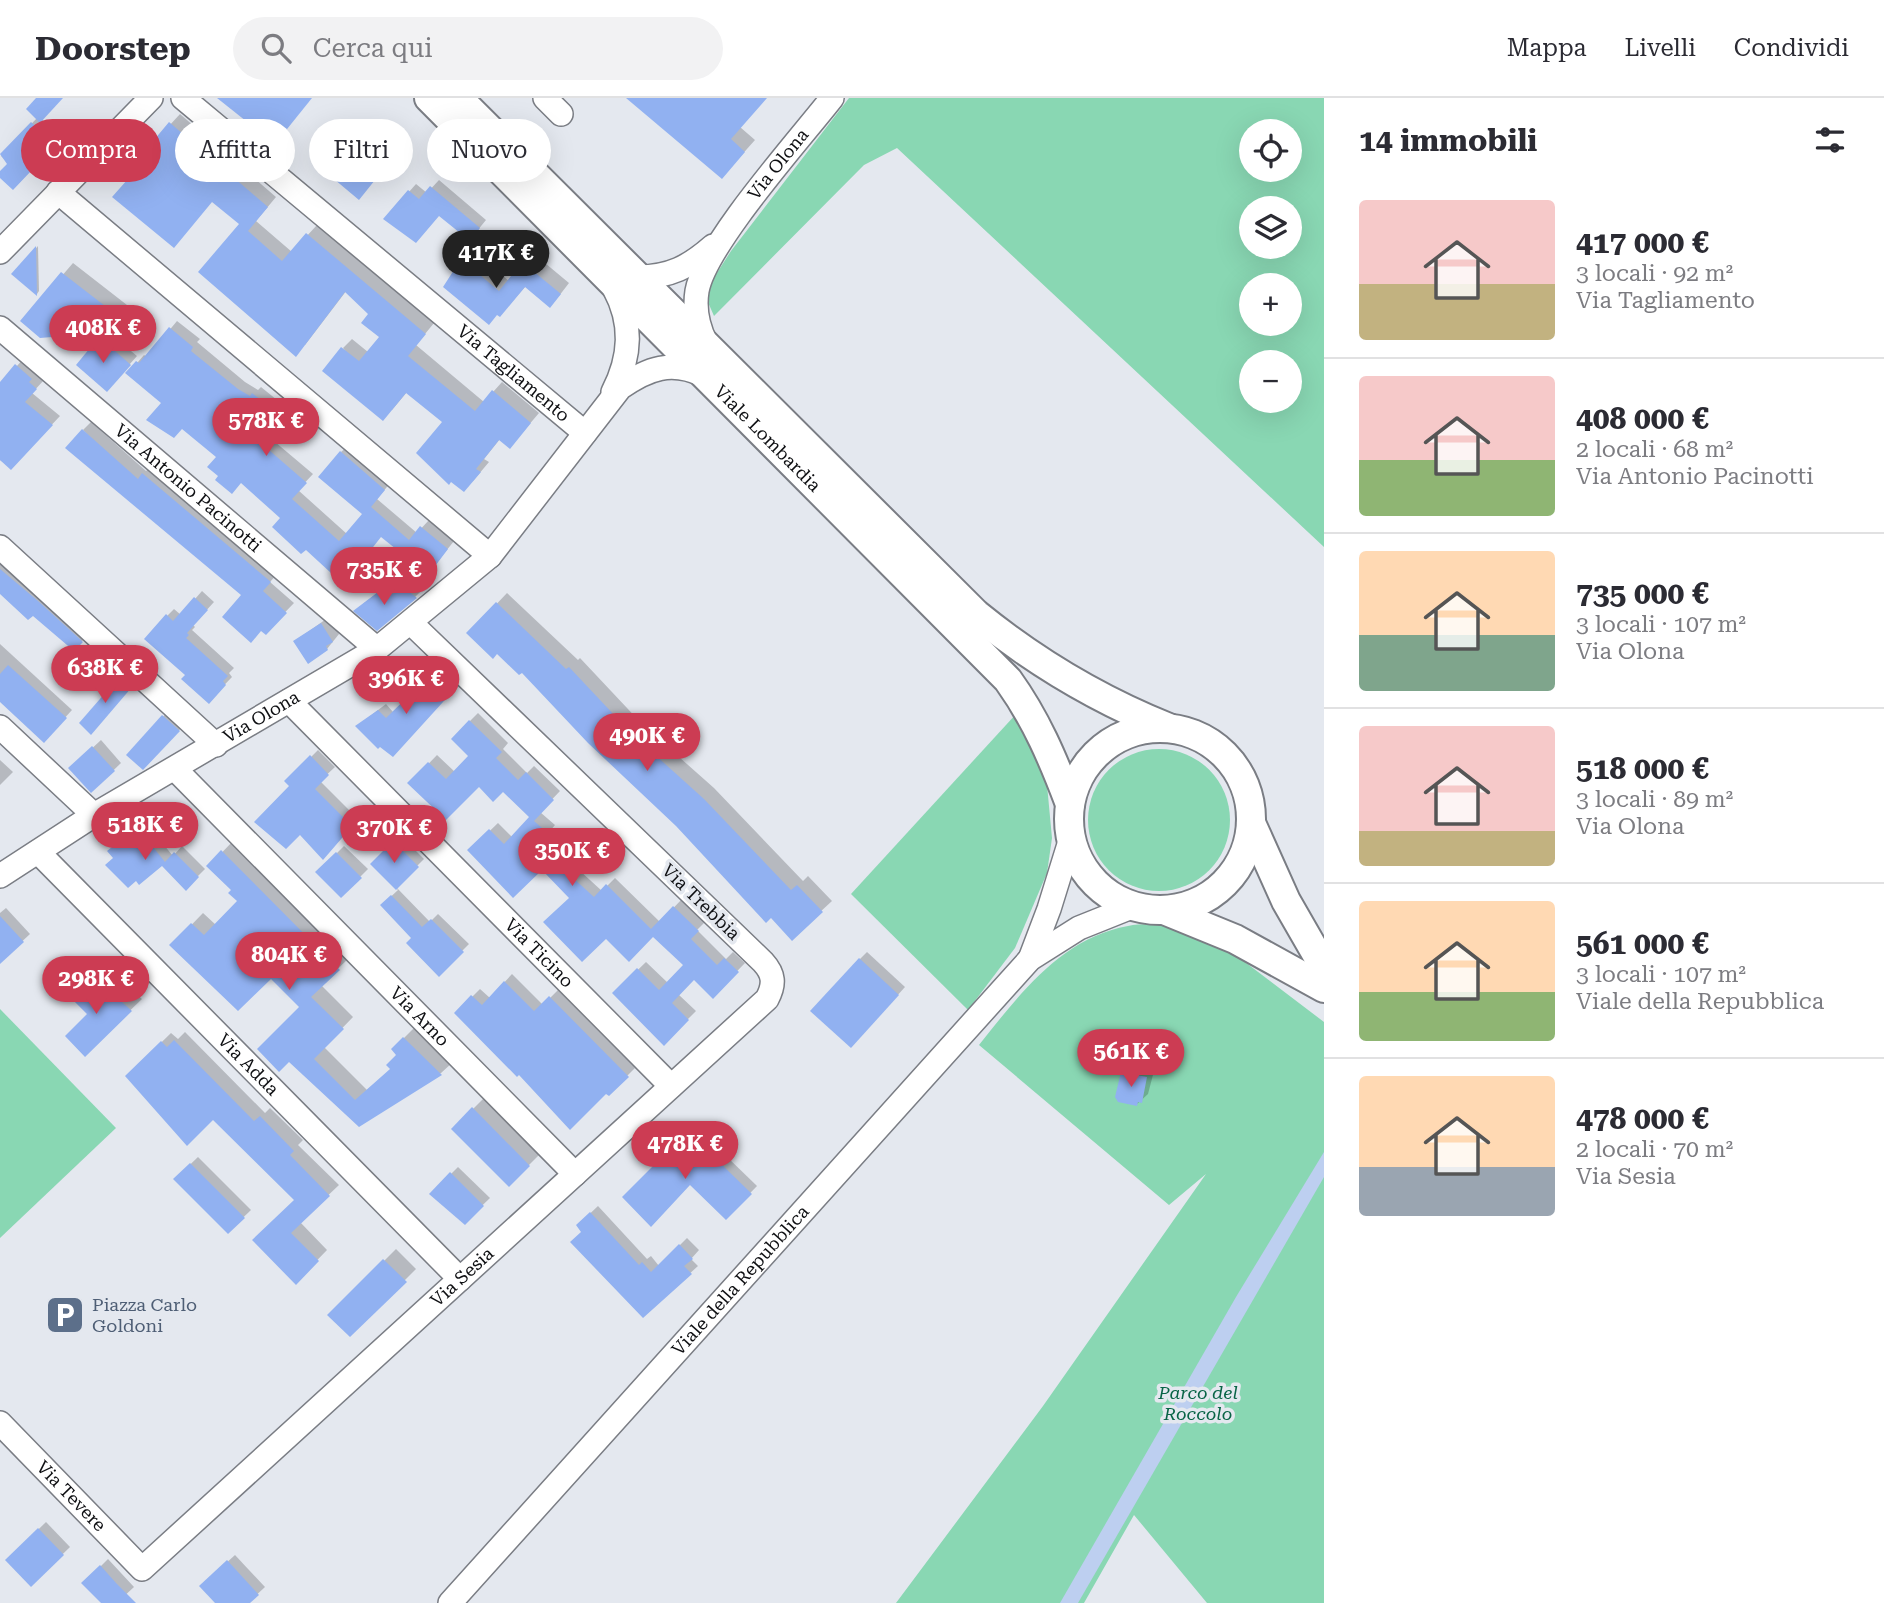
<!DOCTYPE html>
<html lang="it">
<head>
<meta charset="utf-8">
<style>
	body { margin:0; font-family:"Roboto Serif",serif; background:#f2f2f3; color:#2b2b33; height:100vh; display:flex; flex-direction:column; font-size:26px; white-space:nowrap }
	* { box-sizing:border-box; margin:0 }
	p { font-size:23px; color:#7c7c81 }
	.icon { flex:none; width:38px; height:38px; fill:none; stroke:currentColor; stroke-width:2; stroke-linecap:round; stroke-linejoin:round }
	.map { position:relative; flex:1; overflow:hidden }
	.sheet { display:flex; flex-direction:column; background:#fff; width:560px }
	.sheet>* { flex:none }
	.top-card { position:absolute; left:21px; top:21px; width:665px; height:63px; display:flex; gap:14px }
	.controls { position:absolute; left:1239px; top:21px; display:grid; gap:14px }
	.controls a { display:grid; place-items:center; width:63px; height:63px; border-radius:50%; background:#fff; box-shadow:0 7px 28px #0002; font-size:35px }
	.price { position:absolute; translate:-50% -60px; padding:0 16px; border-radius:24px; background:#cc3c53; color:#fff; font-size:23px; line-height:46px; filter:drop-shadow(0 2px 4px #0008) }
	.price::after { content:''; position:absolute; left:50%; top:42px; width:21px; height:16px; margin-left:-10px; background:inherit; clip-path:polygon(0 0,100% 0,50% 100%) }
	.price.selected { background:#222; color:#fff }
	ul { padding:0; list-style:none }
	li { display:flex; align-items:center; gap:21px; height:175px; padding:0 35px }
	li+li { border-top:2px solid #e1e1e2 }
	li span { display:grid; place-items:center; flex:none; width:196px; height:140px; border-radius:7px; color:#555 }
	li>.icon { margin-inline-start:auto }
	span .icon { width:84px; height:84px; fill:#fffc; stroke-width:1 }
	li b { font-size:30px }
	h2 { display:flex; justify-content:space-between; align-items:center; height:84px; padding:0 35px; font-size:30px }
	.pill { padding:0 24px; border-radius:32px; background:#fff; box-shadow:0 7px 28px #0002; font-size:24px; line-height:63px }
	.pill.selected { background:#cc3c53; color:#fff }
	header { display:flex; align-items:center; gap:42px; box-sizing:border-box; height:98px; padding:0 35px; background:#fff; border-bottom:2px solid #e1e1e2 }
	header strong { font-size:33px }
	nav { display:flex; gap:38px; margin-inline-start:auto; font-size:24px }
	.search { width:490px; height:63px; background:#f2f2f3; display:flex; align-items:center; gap:18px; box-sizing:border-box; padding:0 24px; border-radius:38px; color:#7c7c81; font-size:26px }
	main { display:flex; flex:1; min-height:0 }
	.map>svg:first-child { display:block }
	.green { fill:#89d7b3; fill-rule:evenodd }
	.water { fill:#bdcff0 }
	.shadow { fill:#0003 }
	.building { fill:#91b1f1 }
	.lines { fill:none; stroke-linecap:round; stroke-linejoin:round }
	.minor-casing { stroke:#7a7d84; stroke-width:26 }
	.major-casing { stroke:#7a7d84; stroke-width:32 }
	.minor { stroke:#fff; stroke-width:23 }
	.major { stroke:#fff; stroke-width:28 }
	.labels { text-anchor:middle; stroke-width:7; stroke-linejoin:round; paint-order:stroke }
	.street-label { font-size:18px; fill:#0e0f12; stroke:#e4e8ef }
	.service-label { font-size:18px; fill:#4e5e75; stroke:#e4e8ef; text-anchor:start }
	.park-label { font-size:18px; font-style:italic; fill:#086446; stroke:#e4e8ef }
</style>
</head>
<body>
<header>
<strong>Doorstep</strong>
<div class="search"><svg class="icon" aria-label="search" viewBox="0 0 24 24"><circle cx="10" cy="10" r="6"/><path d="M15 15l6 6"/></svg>Cerca qui</div>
<nav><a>Mappa</a><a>Livelli</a><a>Condividi</a></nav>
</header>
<main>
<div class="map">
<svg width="1324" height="1505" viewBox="0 0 1324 1505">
	<rect width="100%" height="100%" fill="#e4e8ef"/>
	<g class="green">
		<path d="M849 0H1324V449L897 50 864 67 714 218 704 195 731 153ZM1251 33H1290V72H1251ZM1251 110H1290V149H1251ZM1251 187H1290V226H1251ZM1251 264H1290V303H1251Z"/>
		<path d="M1017 615 1047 687 1052 740 1047 775 1015 850 968 912 851 796Z"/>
		<circle cx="1159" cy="722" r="71"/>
		<path d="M1177 827 1229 852 1324 924V1505H1207L1134 1417 1084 1505H896L1043 1308 1206 1076 1169 1107 979 947C1019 897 1061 840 1128 828 1143 825 1161 827 1177 827Z"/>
		<path d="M0 911 116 1030 0 1140Z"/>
	</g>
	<path class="water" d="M1324 1054V1079L1078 1505H1060L1236 1199Z"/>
	<g class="shadow">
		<path d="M39 0H62L42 21 55 34 51 39 56 44 13 89 0 78 10 66 1 58 37 20Z"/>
		<path d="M629 0H766L740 29 755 42 722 79Z"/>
		<path d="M180 16 276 99 256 123 292 154 317 127 434 225 416 247 484 304 502 284 539 315 510 349 500 341 484 361 489 364 473 383 444 324 407 294 392 312 343 250 352 241 368 254 381 238 371 216 347 192 305 247 241 126 157 41Z"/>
		<path d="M358 37 389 64 365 92 351 44Z"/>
		<path d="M439 82 486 122 477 133 439 116 385 121 416 86 427 95Z"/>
		<path d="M38 148 39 193 37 196 14 176Z"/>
		<path d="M472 152 509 183 533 155 569 185 559 198 526 188 509 207 445 188Z"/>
		<path d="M73 165 136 214 113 238 137 258 114 284 78 266 109 232 76 208 51 238 23 223Z"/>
		<path d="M177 223 200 241 197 244 245 284 258 292 261 289 277 302 269 312 282 322 268 338 313 376 298 392 347 436 365 416 341 354 349 347 391 384 377 401 417 435 429 422 454 443 423 482 413 463 382 438 356 447 306 449 282 420 241 383 221 378 219 358 163 305 137 265 144 257 147 259Z"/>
		<path d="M25 259 44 282 32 295 60 318 11 370 0 362V287Z"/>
		<path d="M91 324 146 373 151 369 278 475 270 484 294 505 266 534 243 497 83 332Z"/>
		<path d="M0 457 89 536 74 551 33 516 0 494Z"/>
		<path d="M410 482 422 492 415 499 363 506 391 485 401 490Z"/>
		<path d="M202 493 214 504 193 527 195 529 192 532 234 570 229 575 232 579 208 604 187 577 167 518 174 511 181 517Z"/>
		<path d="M507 495 578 562 580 560 643 627 714 690 803 783 808 778 832 803 792 840 522 572 469 535Z"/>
		<path d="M329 519 339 536 327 551 295 543Z"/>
		<path d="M0 546 72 612 51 635 0 602Z"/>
		<path d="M443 566 459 585 400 650 357 628 386 606 393 614Z"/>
		<path d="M127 574 136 583 96 629 122 579Z"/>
		<path d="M170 611 186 625 143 670 129 657Z"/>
		<path d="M478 615 508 645 503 651 527 675 534 668 560 693 540 714 555 727 544 740 602 793 615 780 660 824 682 801 705 824 697 832 726 861 733 854 745 865 713 898 694 880 678 896 696 913 664 945 614 895 646 864 668 885 685 867 653 837 571 800 542 769 470 752 498 725 512 739 532 719 503 691 479 687 410 685 437 657 455 674 471 658 453 640Z"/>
		<path d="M101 642 121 665 92 693 71 670Z"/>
		<path d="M318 652 335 669 320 683 355 718 351 722 354 725 330 752 300 734 292 688 287 683Z"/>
		<path d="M0 662 13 674 0 687Z"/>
		<path d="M145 724 173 758 182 748 205 771 186 790 162 766 115 760 117 746Z"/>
		<path d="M401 738 424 761 396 789 430 824 438 816 469 846 439 876 413 840 382 807 398 792 372 766Z"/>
		<path d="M233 743 349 860 321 887 353 919 324 949 367 992 392 971 398 956 393 951 415 929 452 965 441 975 359 1027 289 962 302 909 271 878 172 847 203 815 216 827 240 803 234 792 209 768Z"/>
		<path d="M344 748 368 771 341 798 318 774Z"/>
		<path d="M6 810 30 836 0 864V815Z"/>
		<path d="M867 854 905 889 858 941 860 861Z"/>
		<path d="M106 869 142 901 85 956 90 916 75 901Z"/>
		<path d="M512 876 543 907 558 892 635 970 609 996 519 975 456 915 480 891 490 900Z"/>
		<path d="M185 934 265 1015 270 1010 303 1042 298 1047 339 1087 300 1124 327 1152 298 1182 255 1142 296 1102 213 1019 127 978 171 935 178 941Z"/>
		<path d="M1129 968 1154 973 1148 996 1137 1006 1122 975Z"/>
		<path d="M484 1000 540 1056 509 1087 453 1031Z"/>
		<path d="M691 1024 757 1088 726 1120 660 1055Z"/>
		<path d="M198 1059 251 1112 228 1134 175 1081Z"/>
		<path d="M458 1069 490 1100 465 1124 431 1096Z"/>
		<path d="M598 1108 647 1161 651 1158 659 1168 687 1140 699 1152 691 1161 698 1168 643 1218 578 1127Z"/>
		<path d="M396 1151 416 1171 350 1237 330 1217Z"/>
		<path d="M46 1424 70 1449 31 1487 7 1462Z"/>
		<path d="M235 1457 265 1489 248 1505H217L201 1488Z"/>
		<path d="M108 1461 134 1489 121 1501 126 1505H103L84 1485Z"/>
	</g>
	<g class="building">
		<path d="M36 0H63L40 25 26 11Z"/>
		<path d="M217 0H312L275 46Z"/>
		<path d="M626 0H767L731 41 745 54 722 81Z"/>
		<path d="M31 24 50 42 45 47 51 52 13 92 0 80V73L7 66 0 56Z"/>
		<path d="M169 24 268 109 248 133 282 163 306 135 426 236 408 258 475 313 492 292 531 325 510 351 499 342 476 371 481 374 464 394 451 384 449 387 416 355 442 324 406 295 383 323 322 273 341 249 359 263 379 239 361 225 368 216 345 194 296 259 198 174 239 126 212 104 174 150 112 99 159 46 154 42Z"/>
		<path d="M350 43 383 72 359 102 328 76 342 59 339 56Z"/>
		<path d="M430 88 480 130 470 143 439 118 416 145 383 121 408 92 419 101Z"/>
		<path d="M36 148 37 198 11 176Z"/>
		<path d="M461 161 499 193 522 164 561 196 550 210 525 189 500 219 497 217 489 227 443 189Z"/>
		<path d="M61 174 127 225 115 239 74 209 52 239 40 240 20 223Z"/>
		<path d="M169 229 193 249 191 253 238 291 250 298 252 295 271 310 263 320 276 330 262 346 307 385 292 401 339 443 362 416 318 379 340 353 385 392 371 409 409 442 420 428 448 451 423 484 406 469 411 463 381 439 366 458 356 449 331 475 306 452 301 456 272 429 280 420 241 385 232 396 215 382 218 378 207 369 216 359 182 331 174 340 146 322 161 305 125 275 136 263 139 265Z"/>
		<path d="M99 239 131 267 107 294 76 267Z"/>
		<path d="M15 266 32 281 29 284 37 291 25 304 53 327 11 372 0 362V284Z"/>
		<path d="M82 331 138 381 142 375 271 484 263 493 287 515 266 537 261 533 251 545 222 519 241 497 65 350Z"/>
		<path d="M0 471 38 503 83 544 74 553 33 518 28 522 0 496Z"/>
		<path d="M402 488 417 500 377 533 353 513 382 491 393 496Z"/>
		<path d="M194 499 208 512 187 535 189 537 186 540 228 578 223 583 226 587 209 606 181 581 185 577 144 541 166 516 173 523Z"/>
		<path d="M496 504 566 571 569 569 633 637 704 701 791 792 797 787 823 814 792 843 771 820 766 825 676 728 588 645 522 575 519 577 497 556 493 561 466 535Z"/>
		<path d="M321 525 333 544 326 548 328 552 308 566 293 543Z"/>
		<path d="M8 567 67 620 44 645 0 604V576Z"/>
		<path d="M435 572 453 593 393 659 380 649 378 651 355 628 378 612 386 620Z"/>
		<path d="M120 578 132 589 91 637 79 625Z"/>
		<path d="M162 617 180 633 143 672 126 657Z"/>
		<path d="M469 622 502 654 496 660 518 682 526 674 554 702 534 723 549 736 538 748 594 799 606 786 651 831 673 808 699 833 691 841 717 867 724 860 739 874 713 901 694 882 672 905 689 922 664 948 612 895 637 870 659 892 683 867 653 839 629 864 606 841 582 864 543 824 569 800 542 772 513 800 467 752 489 731 504 746 529 719 503 694 493 704 479 689 446 722 407 685 428 664 446 681 468 658 451 641Z"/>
		<path d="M92 648 115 673 91 695 68 670Z"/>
		<path d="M310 657 329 677 315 691 350 726 346 730 348 733 323 762 300 737 286 751 254 724 289 688 284 683Z"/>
		<path d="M137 729 165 764 174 754 199 779 186 793 162 768 139 787 136 783 128 790 105 767 113 760 107 753Z"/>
		<path d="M393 743 419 769 396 792 370 766Z"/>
		<path d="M221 752 340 872 311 899 344 931 314 961 355 1002 390 971 386 967 396 957 391 951 403 939 442 977 359 1029 289 964 279 974 257 951 299 909 271 881 238 913 169 847 191 825 204 837 237 803 228 795 231 792 206 768Z"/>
		<path d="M336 754 362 780 341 800 315 774Z"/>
		<path d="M391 797 422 829 431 821 464 854 439 879 406 845 411 840 380 807Z"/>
		<path d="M0 818 24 844 0 866Z"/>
		<path d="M859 860 899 897 851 950 810 913Z"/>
		<path d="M94 879 132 913 85 959 65 938 87 916 72 901Z"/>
		<path d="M504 883 534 913 549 898 629 979 609 998 606 996 570 1032 519 977 517 979 454 915 471 897 482 907Z"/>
		<path d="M174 942 254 1023 260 1018 294 1053 290 1057 330 1098 291 1135 319 1163 296 1187 252 1142 294 1102 213 1022 187 1048 125 978 161 943 167 949Z"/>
		<path d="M1121 974 1147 979 1142 1005 1138 1004 1137 1008 1118 1004 1115 999Z"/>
		<path d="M472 1009 530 1068 509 1089 451 1031Z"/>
		<path d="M683 1029 752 1096 726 1122 690 1087 651 1129 622 1099 662 1059 657 1055Z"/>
		<path d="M190 1065 245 1120 228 1136 173 1081Z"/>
		<path d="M450 1074 484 1108 465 1127 429 1096Z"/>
		<path d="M590 1114 639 1167 642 1164 651 1174 679 1146 693 1161 684 1168 692 1176 643 1220 570 1144 581 1134 576 1127Z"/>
		<path d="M383 1161 407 1184 350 1239 327 1217Z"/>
		<path d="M38 1430 64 1457 31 1489 5 1462Z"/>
		<path d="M227 1462 259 1497 250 1505H215L199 1488Z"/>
		<path d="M100 1467 116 1485 136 1505H101L81 1485Z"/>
	</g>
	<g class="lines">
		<defs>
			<g id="minor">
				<path id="s1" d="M183 0 585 335"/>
				<path d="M545 0 561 16"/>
				<path d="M58 94 490 458"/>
				<path d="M0 154 151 0"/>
				<path d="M638 179C670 179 689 169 713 148"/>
				<path id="s2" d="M0 230 377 551"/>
				<path id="s3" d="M706 245C698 229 694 212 697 193 705 147 800 41 832 0"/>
				<path d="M613 294C631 259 633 225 614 190"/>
				<path d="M0 449 216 647"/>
				<path id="s4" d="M289 603 671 988"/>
				<path d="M0 629 94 717"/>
				<path id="s5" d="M175 671 575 1076"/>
				<path id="s6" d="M38 754 460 1181"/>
				<path id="s7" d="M0 778 94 717 377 551 490 458 620 290C648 270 672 262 703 277"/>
				<path d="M1030 861 1049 811 1071 740"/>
				<path id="s8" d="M0 1325 142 1471 767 901C775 886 774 876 763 864L411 525"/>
				<path id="s9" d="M450 1505 1030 861 1079 830 1134 808"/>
			</g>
			<g id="major">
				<path id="s10" d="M429 0 1008 582C1036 621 1053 661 1070 706"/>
				<path d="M458 0 976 516C1035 564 1099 602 1169 630"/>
				<circle cx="1160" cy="721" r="91"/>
				<path d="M1251 725 1286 803 1324 869"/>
				<path d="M1164 812 1235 841 1324 890"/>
			</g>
		</defs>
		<use href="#minor" class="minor-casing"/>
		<use href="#major" class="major-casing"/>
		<use href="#minor" class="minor"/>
		<use href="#major" class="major"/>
	</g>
	<defs>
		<symbol id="parking-square" viewBox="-11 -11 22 22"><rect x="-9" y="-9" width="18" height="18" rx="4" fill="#5c6f8a" stroke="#e4e8ef"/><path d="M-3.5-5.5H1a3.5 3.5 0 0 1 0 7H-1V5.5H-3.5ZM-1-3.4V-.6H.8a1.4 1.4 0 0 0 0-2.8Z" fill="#fff"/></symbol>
	</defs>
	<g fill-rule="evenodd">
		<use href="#parking-square" x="43" y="1195" width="44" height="44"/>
	</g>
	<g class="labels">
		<g class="street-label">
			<text dy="6" stroke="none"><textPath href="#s3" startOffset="205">Via Olona</textPath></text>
			<text dy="6" stroke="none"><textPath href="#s1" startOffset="430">Via Tagliamento</textPath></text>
			<text dy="6" stroke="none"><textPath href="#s10" startOffset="480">Viale Lombardia</textPath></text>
			<text dy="6" stroke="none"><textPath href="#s2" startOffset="247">Via Antonio Pacinotti</textPath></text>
			<text dy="6" stroke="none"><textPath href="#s7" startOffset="306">Via Olona</textPath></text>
			<text transform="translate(701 804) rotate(44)" y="6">Via Trebbia</text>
			<text dy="6" stroke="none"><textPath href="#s4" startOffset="355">Via Ticino</textPath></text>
			<text dy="6" stroke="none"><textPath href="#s5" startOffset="348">Via Arno</textPath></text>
			<text dy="6" stroke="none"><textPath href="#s6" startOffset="299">Via Adda</textPath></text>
			<text dy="6" stroke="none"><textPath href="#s8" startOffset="637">Via Sesia</textPath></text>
			<text dy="6" stroke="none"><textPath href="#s9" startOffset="434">Viale della Repubblica</textPath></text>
			<text dy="6" stroke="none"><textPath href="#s8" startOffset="102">Via Tevere</textPath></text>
		</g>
		<g class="service-label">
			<text x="92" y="1213">Piazza Carlo<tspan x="92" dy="21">Goldoni</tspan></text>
		</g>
		<g class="park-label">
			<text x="1198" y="1301">Parco del<tspan x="1198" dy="21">Roccolo</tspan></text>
		</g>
	</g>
</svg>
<div class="controls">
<a><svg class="icon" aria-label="locate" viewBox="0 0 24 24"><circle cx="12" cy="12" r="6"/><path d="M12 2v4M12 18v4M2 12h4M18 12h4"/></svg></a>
<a><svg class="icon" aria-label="layers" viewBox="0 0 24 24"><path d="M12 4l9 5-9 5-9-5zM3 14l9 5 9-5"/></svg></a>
<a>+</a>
<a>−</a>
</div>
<b class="price selected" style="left:496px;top:192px">417K €</b>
<b class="price" style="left:103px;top:267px">408K €</b>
<b class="price" style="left:266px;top:360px">578K €</b>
<b class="price" style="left:384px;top:509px">735K €</b>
<b class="price" style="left:105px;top:607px">638K €</b>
<b class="price" style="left:406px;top:618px">396K €</b>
<b class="price" style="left:647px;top:675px">490K €</b>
<b class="price" style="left:145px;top:764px">518K €</b>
<b class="price" style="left:394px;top:767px">370K €</b>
<b class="price" style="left:572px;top:790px">350K €</b>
<b class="price" style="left:289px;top:894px">804K €</b>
<b class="price" style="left:96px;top:918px">298K €</b>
<b class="price" style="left:1131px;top:991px">561K €</b>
<b class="price" style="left:685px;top:1083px">478K €</b>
<div class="top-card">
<a class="pill selected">Compra</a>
<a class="pill">Affitta</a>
<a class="pill">Filtri</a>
<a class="pill">Nuovo</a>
</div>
</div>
<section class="sheet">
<h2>14 immobili<svg class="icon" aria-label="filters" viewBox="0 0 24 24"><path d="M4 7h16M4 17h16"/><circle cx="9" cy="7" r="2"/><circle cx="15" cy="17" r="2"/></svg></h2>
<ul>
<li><span style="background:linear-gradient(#f6c9c9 60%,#c2b280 0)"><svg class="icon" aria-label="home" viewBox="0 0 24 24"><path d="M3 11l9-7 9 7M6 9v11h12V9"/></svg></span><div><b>417 000 €</b><p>3 locali · 92 m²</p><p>Via Tagliamento</p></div></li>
<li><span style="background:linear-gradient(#f6c9c9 60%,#8fb573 0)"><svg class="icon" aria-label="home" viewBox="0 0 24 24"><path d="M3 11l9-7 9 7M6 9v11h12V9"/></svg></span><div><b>408 000 €</b><p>2 locali · 68 m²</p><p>Via Antonio Pacinotti</p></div></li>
<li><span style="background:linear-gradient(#ffd9b3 60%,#7fa58c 0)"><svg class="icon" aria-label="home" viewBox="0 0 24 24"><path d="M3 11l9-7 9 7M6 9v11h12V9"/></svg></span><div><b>735 000 €</b><p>3 locali · 107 m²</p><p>Via Olona</p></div></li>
<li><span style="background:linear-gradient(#f6c9c9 75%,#c2b280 0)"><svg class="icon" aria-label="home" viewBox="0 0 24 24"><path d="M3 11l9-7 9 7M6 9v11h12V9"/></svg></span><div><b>518 000 €</b><p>3 locali · 89 m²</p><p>Via Olona</p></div></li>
<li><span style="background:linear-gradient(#ffd9b3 65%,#8fb573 0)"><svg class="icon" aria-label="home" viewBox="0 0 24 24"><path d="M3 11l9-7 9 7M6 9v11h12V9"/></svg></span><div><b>561 000 €</b><p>3 locali · 107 m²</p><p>Viale della Repubblica</p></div></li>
<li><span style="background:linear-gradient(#ffd9b3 65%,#9aa5b1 0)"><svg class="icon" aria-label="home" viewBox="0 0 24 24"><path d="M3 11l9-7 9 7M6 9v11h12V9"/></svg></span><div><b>478 000 €</b><p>2 locali · 70 m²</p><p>Via Sesia</p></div></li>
</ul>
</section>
</main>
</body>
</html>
